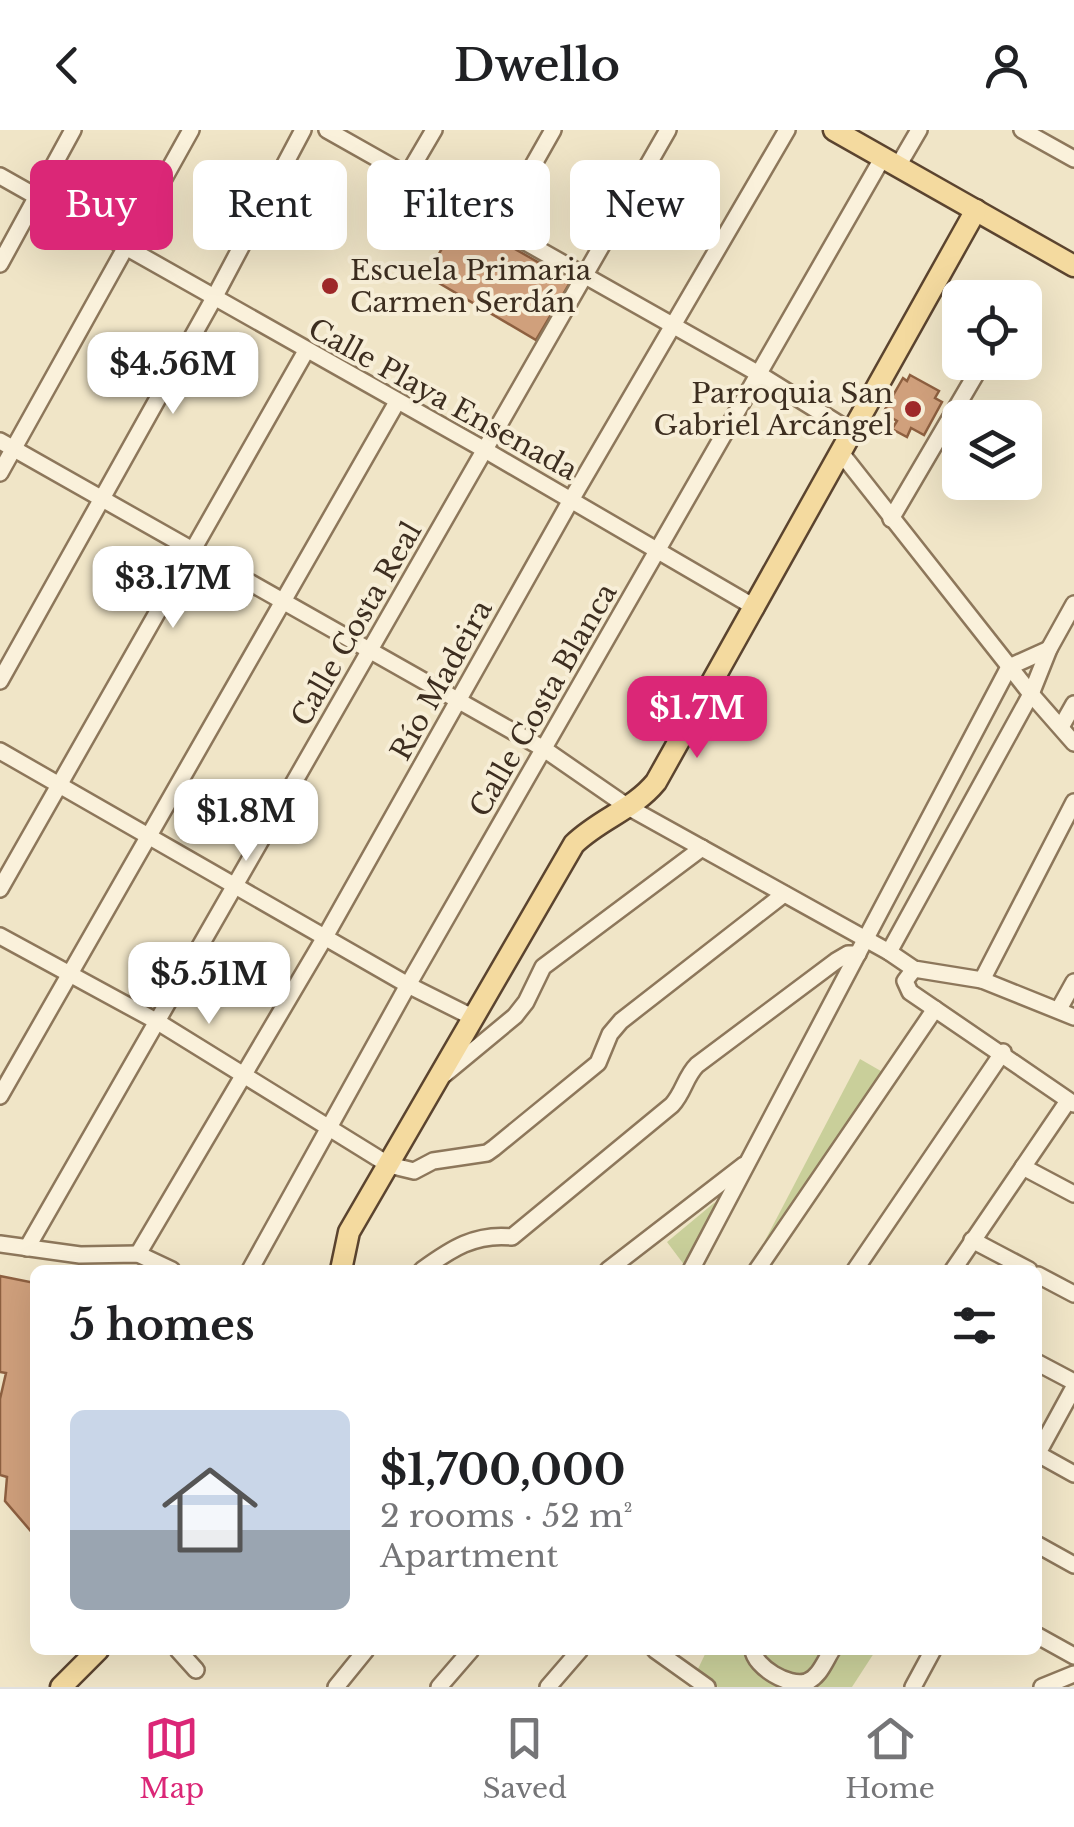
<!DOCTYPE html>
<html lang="en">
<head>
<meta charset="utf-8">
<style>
	body { margin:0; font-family:"Libre Baskerville",serif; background:#f6f6f6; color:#202124; height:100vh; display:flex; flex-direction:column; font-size:38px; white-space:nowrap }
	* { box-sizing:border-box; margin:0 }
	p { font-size:32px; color:#757577 }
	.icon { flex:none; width:55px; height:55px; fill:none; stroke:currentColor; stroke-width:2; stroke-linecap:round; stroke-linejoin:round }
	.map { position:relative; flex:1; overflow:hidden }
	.side { position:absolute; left:30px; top:1135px; width:1012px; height:390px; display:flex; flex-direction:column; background:#fff; border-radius:15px; box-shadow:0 10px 40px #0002 }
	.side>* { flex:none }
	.guide { position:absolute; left:30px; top:30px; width:1015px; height:90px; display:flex; gap:20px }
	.controls { position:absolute; left:942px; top:150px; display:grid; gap:20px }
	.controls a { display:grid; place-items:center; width:100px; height:100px; border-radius:15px; background:#fff; box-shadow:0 10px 40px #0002; font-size:50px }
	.price { position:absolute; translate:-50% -85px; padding:0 22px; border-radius:20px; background:#fff; color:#222; font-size:32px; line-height:65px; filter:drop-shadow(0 2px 5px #0008) }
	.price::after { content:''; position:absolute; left:50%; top:60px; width:30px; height:22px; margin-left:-15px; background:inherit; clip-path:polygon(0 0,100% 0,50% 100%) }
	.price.selected { background:#db2777; color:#fff }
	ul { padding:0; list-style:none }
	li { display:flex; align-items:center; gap:30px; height:250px; padding:0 40px }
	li+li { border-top:2px solid #e0e0e0 }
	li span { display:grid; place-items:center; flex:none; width:280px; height:200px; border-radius:15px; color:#555 }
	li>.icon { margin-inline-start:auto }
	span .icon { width:120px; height:120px; fill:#fffc; stroke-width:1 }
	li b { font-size:42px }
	h2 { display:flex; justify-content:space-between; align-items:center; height:120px; padding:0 40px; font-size:42px }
	.pill { padding:0 35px; border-radius:15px; background:#fff; box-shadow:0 10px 40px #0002; font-size:35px; line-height:90px }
	.pill.selected { background:#db2777; color:#fff }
	header { display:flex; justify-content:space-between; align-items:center; height:130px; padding:0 40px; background:#fff; font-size:45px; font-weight:600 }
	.dock { display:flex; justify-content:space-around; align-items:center; height:140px; border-top:2px solid #e0e0e0; background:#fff; font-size:28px; color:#757577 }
	.dock a { display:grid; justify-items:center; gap:5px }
	.dock .selected { color:#db2777 }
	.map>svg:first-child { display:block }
	.green { fill:#c9cf9a }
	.building { fill:#d0a07c; stroke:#8e6040; stroke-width:2.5 }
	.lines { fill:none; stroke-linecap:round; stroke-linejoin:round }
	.minor-casing { stroke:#8d775b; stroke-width:20 }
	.major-casing { stroke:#5b442f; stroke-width:25 }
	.minor { stroke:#faf1db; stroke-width:15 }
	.major { stroke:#f4da9f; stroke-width:20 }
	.poi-dot { fill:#9f2929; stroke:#f7eed7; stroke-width:4 }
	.labels { text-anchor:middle; stroke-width:8; stroke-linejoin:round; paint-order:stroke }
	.poi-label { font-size:28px; fill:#3d2e20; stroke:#f7eed7; text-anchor:start }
	.street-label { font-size:28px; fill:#3d2e20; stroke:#f7eed7 }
</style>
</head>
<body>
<header><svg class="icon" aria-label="back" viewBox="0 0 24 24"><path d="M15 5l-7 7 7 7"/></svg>Dwello<svg class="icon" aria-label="person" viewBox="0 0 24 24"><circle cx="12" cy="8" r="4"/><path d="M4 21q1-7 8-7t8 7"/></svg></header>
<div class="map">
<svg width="1074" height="1557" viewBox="0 0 1074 1557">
	<rect width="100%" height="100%" fill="#f0e5c7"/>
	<g class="green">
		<path d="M860 929 893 948 770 1127 759 1122Z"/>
		<path d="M721 1071 696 1140H681L685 1136 667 1112 714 1073Z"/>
		<path d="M707 1520H876L852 1557H718L697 1541Z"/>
	</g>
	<g class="building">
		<path d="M459 87 571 151 536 210 427 146Z"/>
		<path d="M910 245 939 261 935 268 942 272 924 305 911 298 907 307 892 299 897 291 883 283 903 248 907 251Z"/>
		<path d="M0 1146 35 1153V1406L5 1371 7 1347 0 1345V1269L6 1243 0 1242Z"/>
	</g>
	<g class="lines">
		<defs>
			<g id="minor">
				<path d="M327 0 759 244 852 302"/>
				<path d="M1022 0 1074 29"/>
				<path d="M898 36 919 0"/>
				<path d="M0 46 485 320 756 478"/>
				<path d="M407 46 434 0"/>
				<path d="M497 99 553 0"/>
				<path d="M0 134 73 0"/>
				<path d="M0 311 544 619 628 677 889 822 914 839 982 850 1074 887"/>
				<path d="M841 323 1031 564 1074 613"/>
				<path d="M0 343 191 0"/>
				<path d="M891 389 983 232"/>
				<path d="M0 551 214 168 303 0"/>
				<path d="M1061 597 1074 574"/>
				<path d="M0 621 408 855 472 887"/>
				<path d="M0 759 306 221"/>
				<path d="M0 806 158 892 389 1035 414 1041 433 1031 487 1023 494 1018 598 933 610 904 621 891 784 764"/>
				<path d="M889 822 1031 564 1049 519 1074 474"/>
				<path d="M914 839 905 851 910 862 1074 974"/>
				<path d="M982 850 1074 672"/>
				<path d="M1059 879 1074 852"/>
				<path d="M445 944 515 886 526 872 543 837 702 718"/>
				<path d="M0 966 397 272"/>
				<path d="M1023 1037 1074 1064"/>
				<path d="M972 1110 1029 1140"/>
				<path d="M0 1114 80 1125 138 1124 172 1140"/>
				<path d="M27 1118 668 0"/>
				<path d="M138 1124 325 807 571 370 787 0"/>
				<path d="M250 1140 408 855 883 27"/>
				<path d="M422 1140C451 1119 475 1103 512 1107L672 975C684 962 685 947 697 935L836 831 848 824H858"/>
				<path d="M608 1140 744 1035"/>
				<path d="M691 1140 1009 537 1049 519"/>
				<path d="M757 1140 935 879"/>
				<path d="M855 1140 1003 922"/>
				<path d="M953 1140 1068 971"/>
				<path d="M1038 1145 1074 1164"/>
				<path d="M1038 1233 1074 1252"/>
				<path d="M1074 1257 1038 1323V1324L1074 1344"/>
				<path d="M1038 1415 1074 1435"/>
				<path d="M1038 1506 1074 1526"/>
				<path d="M178 1520 196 1540"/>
				<path d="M655 1520 707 1557"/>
				<path d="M753 1520C755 1537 788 1557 806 1552 819 1548 825 1531 832 1520"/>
				<path d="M336 1557 366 1520"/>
				<path d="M439 1557 471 1520"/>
				<path d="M548 1557 580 1520"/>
				<path d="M913 1557 933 1520"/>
				<path d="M1042 1557 1074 1544"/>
			</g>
			<g id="major">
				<path d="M834 0 1074 136"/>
				<path d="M341 1140 349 1102 574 714C601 688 633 680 656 652L976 80"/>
				<path d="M61 1557 98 1520"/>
			</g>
		</defs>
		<use href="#minor" class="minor-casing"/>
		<use href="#major" class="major-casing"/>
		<use href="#minor" class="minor"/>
		<use href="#major" class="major"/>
	</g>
	<g class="poi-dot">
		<circle cx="330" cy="156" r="10"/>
		<circle cx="913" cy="279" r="10"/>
	</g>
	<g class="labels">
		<g class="poi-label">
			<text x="350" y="150">Escuela Primaria<tspan x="350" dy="32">Carmen Serdán</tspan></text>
			<text x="893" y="273" text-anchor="end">Parroquia San<tspan x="893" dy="32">Gabriel Arcángel</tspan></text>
		</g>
		<g class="street-label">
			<text transform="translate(443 269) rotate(29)" y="10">Calle Playa Ensenada</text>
			<text transform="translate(356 494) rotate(-60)" y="10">Calle Costa Real</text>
			<text transform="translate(441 550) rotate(-61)" y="10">Río Madeira</text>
			<text transform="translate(543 570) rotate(-60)" y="10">Calle Costa Blanca</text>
		</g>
	</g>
</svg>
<div class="controls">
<a><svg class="icon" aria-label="locate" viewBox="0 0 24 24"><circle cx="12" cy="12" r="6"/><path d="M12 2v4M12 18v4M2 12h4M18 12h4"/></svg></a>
<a><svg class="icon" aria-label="layers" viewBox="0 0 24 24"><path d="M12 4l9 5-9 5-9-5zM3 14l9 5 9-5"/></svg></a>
</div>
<b class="price" style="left:173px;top:287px">$4.56M</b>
<b class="price" style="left:173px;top:501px">$3.17M</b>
<b class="price selected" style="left:697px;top:631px">$1.7M</b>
<b class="price" style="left:246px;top:734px">$1.8M</b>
<b class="price" style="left:209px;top:897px">$5.51M</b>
<div class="guide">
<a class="pill selected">Buy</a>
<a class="pill">Rent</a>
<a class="pill">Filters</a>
<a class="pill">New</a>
</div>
<section class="side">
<h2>5 homes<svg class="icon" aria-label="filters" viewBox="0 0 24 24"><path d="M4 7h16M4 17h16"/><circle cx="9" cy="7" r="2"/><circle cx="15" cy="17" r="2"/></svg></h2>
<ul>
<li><span style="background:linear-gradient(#c9d6e8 60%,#9aa5b1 0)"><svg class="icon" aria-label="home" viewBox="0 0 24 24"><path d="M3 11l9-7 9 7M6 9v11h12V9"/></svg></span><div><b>$1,700,000</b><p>2 rooms · 52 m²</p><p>Apartment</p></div></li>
</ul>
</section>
</div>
<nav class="dock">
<a class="selected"><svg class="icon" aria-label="map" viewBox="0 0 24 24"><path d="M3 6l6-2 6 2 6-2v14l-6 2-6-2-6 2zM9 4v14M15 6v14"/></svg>Map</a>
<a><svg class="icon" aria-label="saved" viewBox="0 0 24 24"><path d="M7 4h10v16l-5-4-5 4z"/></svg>Saved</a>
<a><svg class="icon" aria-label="home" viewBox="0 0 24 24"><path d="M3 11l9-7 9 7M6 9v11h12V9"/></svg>Home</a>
</nav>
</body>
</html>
